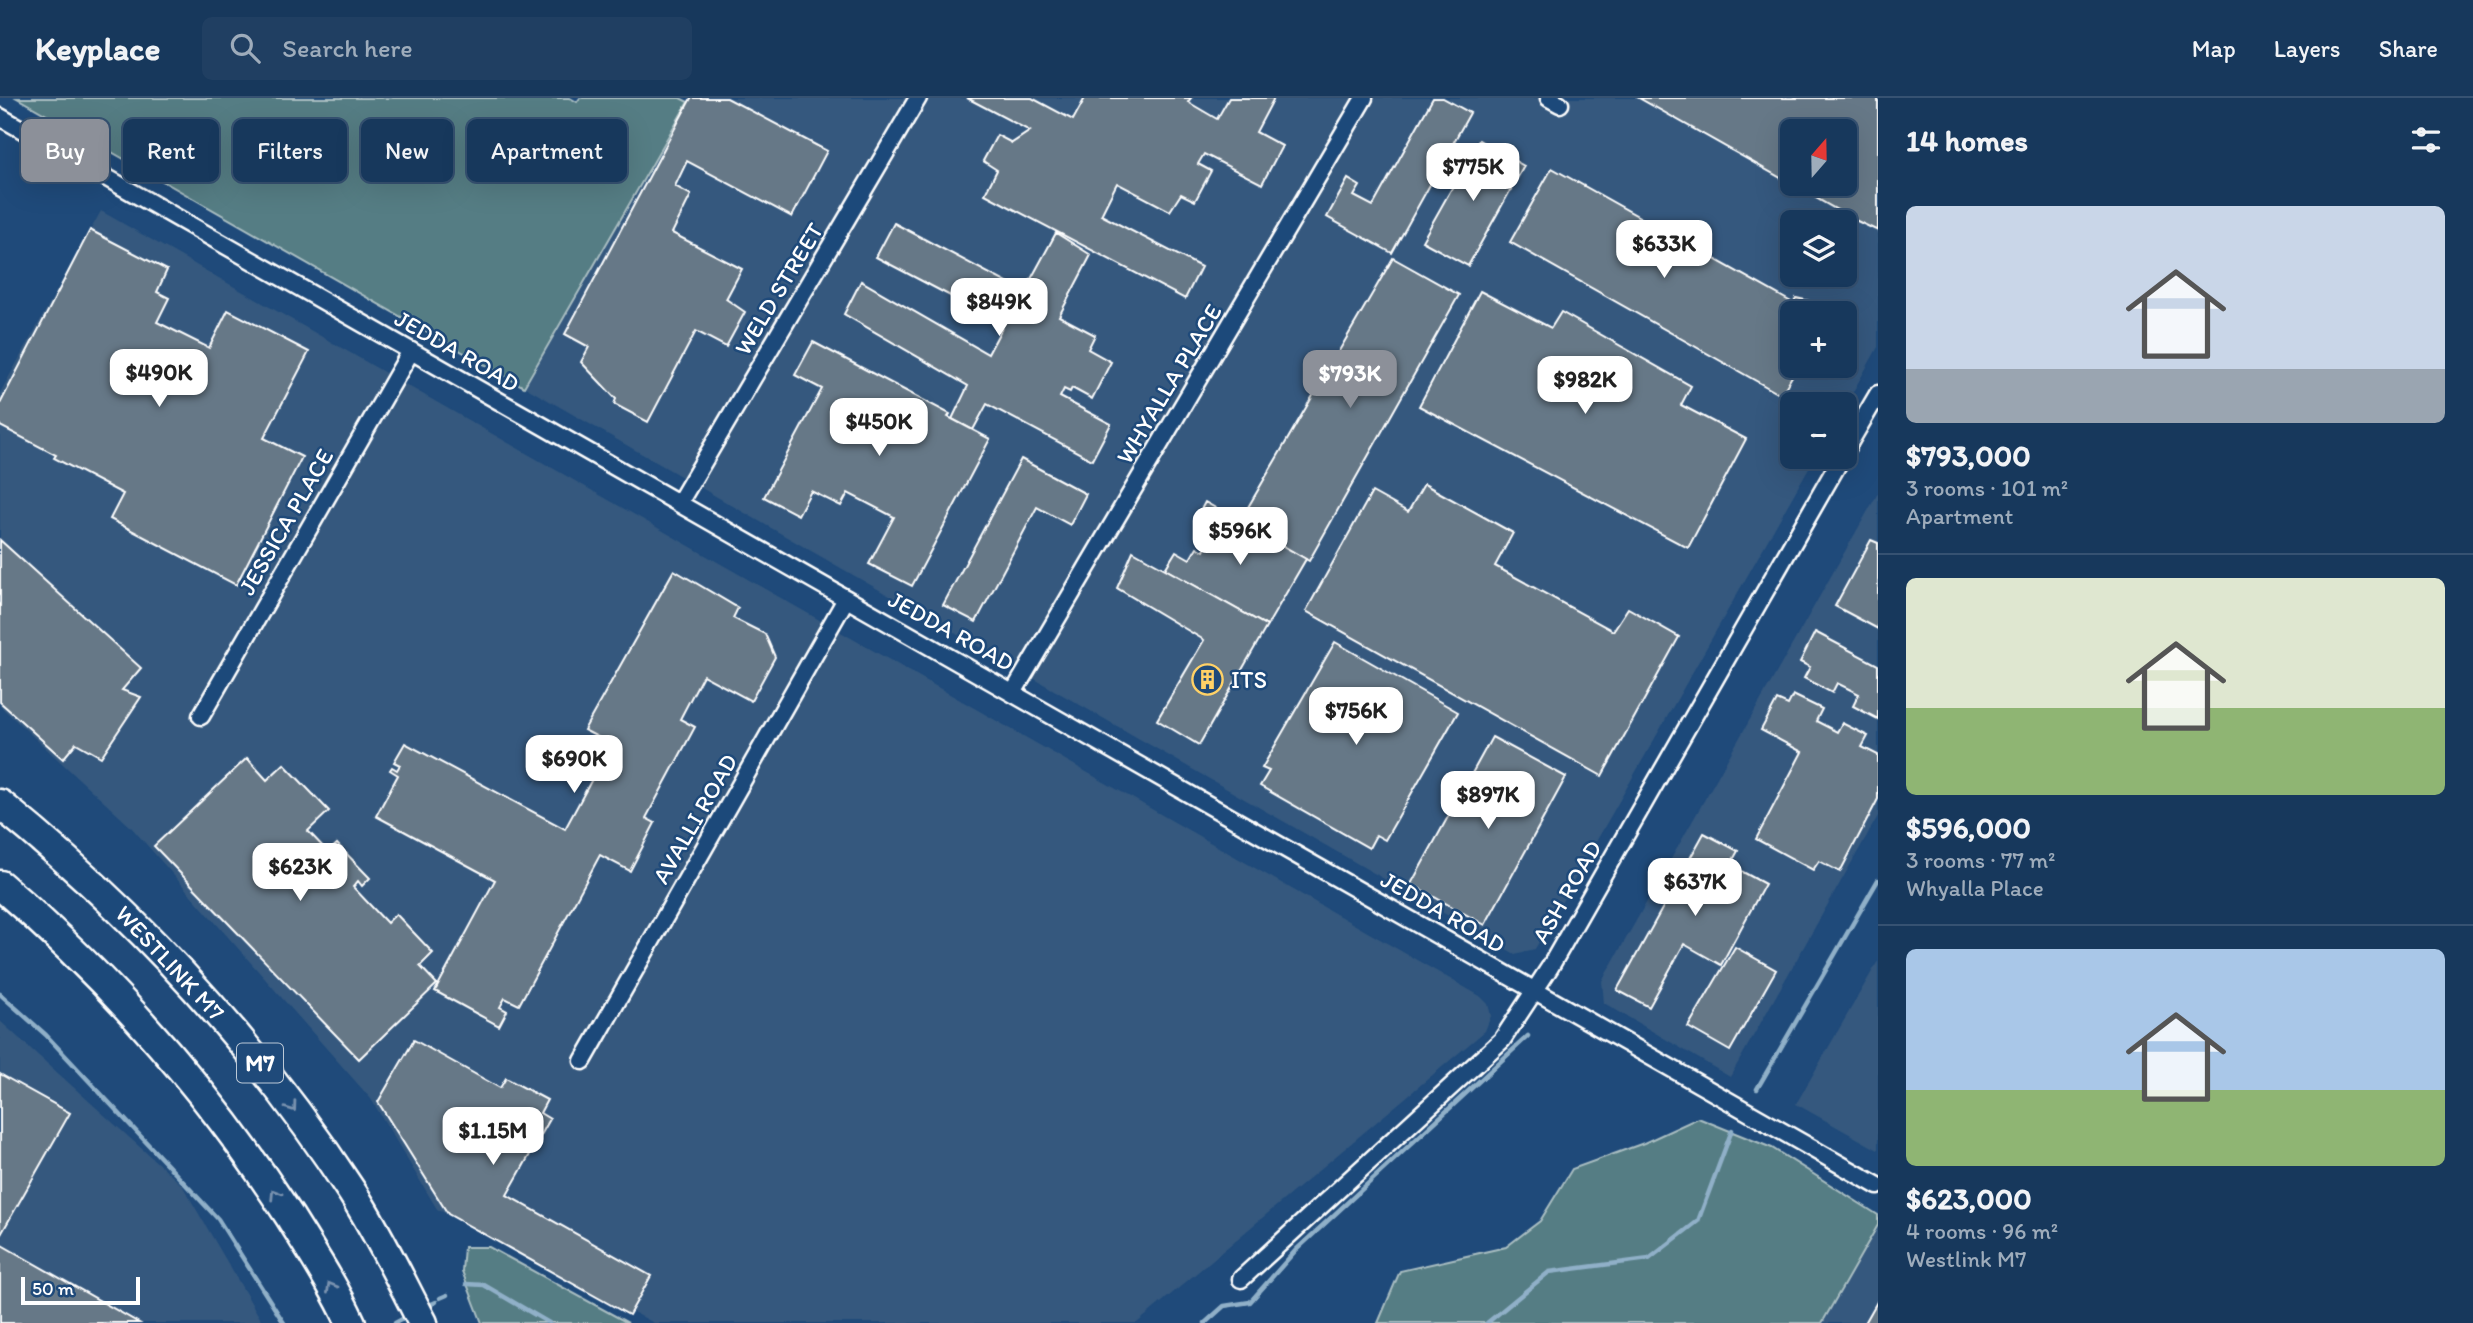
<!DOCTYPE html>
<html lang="en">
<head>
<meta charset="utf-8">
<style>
	body { margin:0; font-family:Itim,sans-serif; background:#203f62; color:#f1f3f6; height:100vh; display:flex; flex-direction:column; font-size:26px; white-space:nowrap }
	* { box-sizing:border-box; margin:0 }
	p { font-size:23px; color:#9eacbb }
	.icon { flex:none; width:38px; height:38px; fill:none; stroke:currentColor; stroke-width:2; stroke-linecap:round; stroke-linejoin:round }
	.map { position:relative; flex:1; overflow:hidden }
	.sheet { display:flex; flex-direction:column; background:#17385c; width:595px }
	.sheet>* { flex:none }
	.guide { position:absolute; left:21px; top:21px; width:665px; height:63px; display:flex; gap:14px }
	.needle { width:46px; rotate:20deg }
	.fabs { position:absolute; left:1780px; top:21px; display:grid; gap:14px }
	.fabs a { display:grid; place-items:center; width:77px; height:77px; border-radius:10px; background:#17385c; box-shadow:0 7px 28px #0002,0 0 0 2px #365272; font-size:35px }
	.scale { position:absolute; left:21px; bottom:18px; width:119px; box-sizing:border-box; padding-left:7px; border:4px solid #fff; border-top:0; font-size:19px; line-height:24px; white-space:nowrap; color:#fff; -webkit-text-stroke:5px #1f4a7a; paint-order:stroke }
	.price { position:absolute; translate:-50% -60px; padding:0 16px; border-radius:14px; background:#fff; color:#222; font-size:23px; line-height:46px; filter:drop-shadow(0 2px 4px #0008) }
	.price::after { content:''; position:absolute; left:50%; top:42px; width:21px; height:16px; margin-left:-10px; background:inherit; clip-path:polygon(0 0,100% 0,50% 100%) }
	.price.selected { background:#8c9099; color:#fff }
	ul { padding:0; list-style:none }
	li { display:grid; align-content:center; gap:14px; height:371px; padding:0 28px }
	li+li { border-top:2px solid #365272 }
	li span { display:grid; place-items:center; height:217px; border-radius:10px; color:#555 }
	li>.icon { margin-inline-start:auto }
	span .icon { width:126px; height:126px; fill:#fffc; stroke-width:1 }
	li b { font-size:30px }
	h2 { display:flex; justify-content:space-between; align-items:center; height:84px; padding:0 28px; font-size:30px }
	.pill { padding:0 24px; border-radius:10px; background:#17385c; box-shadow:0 7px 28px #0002,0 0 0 2px #365272; font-size:24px; line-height:63px }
	.pill.selected { background:#8c9099; color:#fff }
	header { display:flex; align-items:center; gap:42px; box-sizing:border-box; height:98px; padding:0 35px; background:#17385c; border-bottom:2px solid #365272 }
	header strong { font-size:33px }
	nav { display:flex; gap:38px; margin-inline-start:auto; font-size:24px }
	.search { width:490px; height:63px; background:#203f62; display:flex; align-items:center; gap:18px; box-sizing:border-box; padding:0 24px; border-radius:10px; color:#9eacbb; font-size:26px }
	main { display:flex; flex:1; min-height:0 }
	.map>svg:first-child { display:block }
	.built { fill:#34587e; fill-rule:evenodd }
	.green { fill:#557d84; stroke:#aabec2; stroke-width:2 }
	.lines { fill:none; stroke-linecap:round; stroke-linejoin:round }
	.stream { stroke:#90b0c8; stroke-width:4.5 }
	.building { fill:#667887; stroke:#fff; stroke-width:2; fill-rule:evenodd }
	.minor-casing { stroke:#fff; stroke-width:21 }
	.motorway-casing { stroke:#fff; stroke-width:33 }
	.minor { stroke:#1f4a7a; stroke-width:16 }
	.motorway { stroke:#1f4a7a; stroke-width:28 }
	.oneway { stroke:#7992af }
	.labels { text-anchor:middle; stroke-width:5; stroke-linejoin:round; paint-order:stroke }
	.shield { fill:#1f4a7a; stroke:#bcc9d7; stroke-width:2 }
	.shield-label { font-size:23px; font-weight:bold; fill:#fff }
	.street-label { font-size:24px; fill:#fff; stroke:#1f4a7a }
	.poi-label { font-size:24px; fill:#fff; stroke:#1f4a7a; text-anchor:start }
</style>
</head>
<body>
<header>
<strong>Keyplace</strong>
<div class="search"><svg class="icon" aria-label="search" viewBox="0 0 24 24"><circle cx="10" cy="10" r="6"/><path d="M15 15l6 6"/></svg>Search here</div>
<nav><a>Map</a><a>Layers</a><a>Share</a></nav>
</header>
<main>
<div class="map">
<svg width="1878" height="1225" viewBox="0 0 1878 1225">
	<rect width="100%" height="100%" fill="#1f4a7a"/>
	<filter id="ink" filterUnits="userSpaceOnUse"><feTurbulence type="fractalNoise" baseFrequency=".0143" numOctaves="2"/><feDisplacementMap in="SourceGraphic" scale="14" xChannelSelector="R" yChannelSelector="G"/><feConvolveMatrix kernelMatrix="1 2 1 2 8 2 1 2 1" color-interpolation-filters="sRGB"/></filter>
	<g filter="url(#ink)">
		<g class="built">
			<path d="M690 0H1878V249L1845 308 1792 306V359H1815L1535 851 1515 856 525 289ZM1792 33H1844V86H1792ZM1792 124H1844V177H1792ZM1792 215H1844V268H1792Z"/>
			<path d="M101 113 1480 898 1488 906 1491 918 1485 933 1137 1225H654L437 1111 371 1001 131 729 0 608V295Z"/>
			<path d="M1878 395V718L1730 979 1604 905 1602 883Z"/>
			<path d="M1878 863V1052L1796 1006Z"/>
			<path d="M0 923 182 1087 263 1225H0Z"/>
			<path d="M1878 1127V1225H1823Z"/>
		</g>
		<g class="green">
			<path d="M17 0H570L577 4 580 0H680L688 4 524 289Z"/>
			<path d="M1698 1020 1772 1050 1878 1117V1127L1822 1225H1378L1400 1173 1506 1149 1540 1123 1572 1071 1644 1045Z"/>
			<path d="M464 1149H489L628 1225H482L462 1173Z"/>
		</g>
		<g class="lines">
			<g class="stream">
				<path d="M0 896 46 937 218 1121 284 1225"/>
				<path d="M1757 991 1878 782"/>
				<path d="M466 1186 484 1187 549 1225"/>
				<path d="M440 1200 447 1197"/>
				<path d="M427 1208 436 1204"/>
				<path d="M395 1225 410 1217"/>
				<path d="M1205 1225 1224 1208 1250 1204 1296 1152 1528 938"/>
				<path d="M1487 1225 1549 1174 1649 1161 1698 1123 1732 1032"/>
			</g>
		</g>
		<g class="building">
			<path d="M691 0H727L827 53 792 119 687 63 675 88 691 97 672 135 742 171 726 201 745 214 726 249 696 233 648 324 614 306 616 301 581 264 589 249 565 236Z"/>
			<path d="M967 0H1032L1073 22 1085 0H1191L1188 4 1217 21 1229 0H1274L1256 34 1282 48 1262 86 1204 56 1198 66 1211 73 1195 103 1181 96 1170 113 1117 85 1101 117 1201 169 1185 201 985 96 997 72 983 63 997 37 1012 45 1030 33Z"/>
			<path d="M1433 0H1443L1470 15 1392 155 1327 119 1348 81 1360 88 1354 98 1373 108Z"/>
			<path d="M1639 0H1878V133L1855 122ZM1792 33H1844V86H1792Z"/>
			<path d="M1479 42 1524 68 1468 168 1422 143Z"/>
			<path d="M1552 70 1793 205 1796 200 1849 212 1844 219V215H1792V268H1798L1781 297 1510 144Z"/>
			<path d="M894 125 1024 194 1056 135 1091 157 1059 218 1095 237 1088 251 1111 264 1092 301 1072 290 1070 294 1064 291 1060 299 1111 326 1092 362 987 306 973 332 952 321 968 288 844 216 861 183 988 256 1004 226 876 159Z"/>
			<path d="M90 132 167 172 157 194 169 200 157 224 209 250 228 212 309 254 264 340 302 359 236 487 110 421 123 396 54 360 56 357 0 328V306Z"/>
			<path d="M1393 160 1459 197 1309 463 1240 423Z"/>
			<path d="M1480 193 1551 230 1561 214 1691 288 1681 307 1746 341 1688 450 1419 308Z"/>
			<path d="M813 244 950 316 948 319 990 341 912 488 869 466 894 419 848 395 841 408 811 393 798 417 764 399 822 291 795 277Z"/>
			<path d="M1021 361 1086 396 1070 427 1037 409 976 524 943 507Z"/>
			<path d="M1424 386 1513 435 1495 468 1613 533 1628 510 1679 539 1602 678 1306 513 1372 394 1408 414Z"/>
			<path d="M1205 404 1306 461 1267 528 1165 471 1176 453 1190 461 1197 449 1204 453 1211 441 1204 436 1210 424 1198 417Z"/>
			<path d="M0 442 141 570 122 592 141 599 101 659 76 645 63 661 0 604Z"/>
			<path d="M1871 442 1878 445V531L1835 508Z"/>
			<path d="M1133 453 1267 528 1199 647 1157 622 1204 542 1117 490Z"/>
			<path d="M674 472 738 510 733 520 765 536 775 559 751 603 703 577 680 621 695 629 646 720 655 725 630 773 600 757 519 907 505 900 500 909 507 913 499 928 435 893 495 782 376 718 398 677 390 672 392 669 397 672 400 667 394 664 405 645 565 731 611 646 584 632Z"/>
			<path d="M1815 534 1878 567V621L1853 608 1859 596 1837 585 1832 595 1804 580 1810 569 1800 564Z"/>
			<path d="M1335 544 1458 614 1385 742 1376 737 1369 750 1260 688 1269 673 1262 670Z"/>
			<path d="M1793 597 1822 611 1816 623 1837 634 1842 625 1868 638 1862 649 1878 657V701L1840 774 1819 763 1813 772 1756 741 1802 654 1761 632 1777 602 1788 607Z"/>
			<path d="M1492 639 1566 679 1485 827 1411 786Z"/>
			<path d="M247 660 267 682 284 666 329 713 308 733 328 754 337 746 370 780 362 788 358 783 353 789 387 825 396 816 433 855 420 868 437 886 359 961 154 748Z"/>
			<path d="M1704 735 1738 753 1730 767 1765 786 1721 867 1684 846 1649 909 1617 892Z"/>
			<path d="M1735 849 1776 872 1730 953 1688 929Z"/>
			<path d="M414 942 500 990 506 980 547 1002 540 1015 550 1021 507 1097 651 1178 629 1217 448 1116 378 1004Z"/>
			<path d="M0 976 70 1015 0 1138Z"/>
			<path d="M0 1146 139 1225H0Z"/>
			<path d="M1878 1202V1225H1865Z"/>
		</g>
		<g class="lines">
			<defs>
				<g id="minor">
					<path d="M1549 0 1560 6"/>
					<path d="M0 19 1878 1088"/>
					<path d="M1844 354 1878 296"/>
					<path d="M679 405 918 0"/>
					<path d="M1013 595 1364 0"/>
					<path d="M201 618 411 253"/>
					<path d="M583 963 846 501"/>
					<path d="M1241 1181 1502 942 1550 869 1842 359"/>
				</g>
				<g id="motorway">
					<path d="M0 706C137 817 256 946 352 1094 379 1136 400 1181 423 1225"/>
					<path d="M0 787C112 883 210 995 290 1119 311 1153 334 1188 351 1225"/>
				</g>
			</defs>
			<use href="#minor" class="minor-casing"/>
			<use href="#motorway" class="motorway-casing"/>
			<use href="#minor" class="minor"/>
			<use href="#motorway" class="motorway"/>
		</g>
		<defs><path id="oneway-chevron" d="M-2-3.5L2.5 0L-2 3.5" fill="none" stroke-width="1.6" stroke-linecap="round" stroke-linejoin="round" transform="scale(1.75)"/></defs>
		<g class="oneway">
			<use href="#oneway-chevron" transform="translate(292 1009) rotate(54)"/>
			<use href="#oneway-chevron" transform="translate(275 1096) rotate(-122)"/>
			<use href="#oneway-chevron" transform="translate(331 1189) rotate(-120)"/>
		</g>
	</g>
	<defs>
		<symbol id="building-ring" viewBox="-11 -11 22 22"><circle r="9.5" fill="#1f4a7a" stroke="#ffd166" stroke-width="1.5"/><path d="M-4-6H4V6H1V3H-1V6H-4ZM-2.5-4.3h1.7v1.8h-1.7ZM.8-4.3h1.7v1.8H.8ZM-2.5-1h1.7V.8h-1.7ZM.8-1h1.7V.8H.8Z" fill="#ffd166"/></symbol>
	</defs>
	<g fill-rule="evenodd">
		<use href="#building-ring" x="1190" y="564" width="35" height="35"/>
	</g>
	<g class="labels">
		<rect class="shield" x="237" y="945.5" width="46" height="39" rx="5"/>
		<g class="shield-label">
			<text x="260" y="973">M7</text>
		</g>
		<g class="street-label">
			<text transform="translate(779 191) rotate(-59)" y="8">WELD STREET</text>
			<text transform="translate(457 253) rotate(30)" y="8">JEDDA ROAD</text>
			<text transform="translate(1169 286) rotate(-59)" y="8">WHYALLA PLACE</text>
			<text transform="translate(286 424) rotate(-60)" y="8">JESSICA PLACE</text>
			<text transform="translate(951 533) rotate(29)" y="8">JEDDA ROAD</text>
			<text transform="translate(695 721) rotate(-60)" y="8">AVALLI ROAD</text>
			<text transform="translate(1567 794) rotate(-60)" y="8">ASH ROAD</text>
			<text transform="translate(1443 814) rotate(30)" y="8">JEDDA ROAD</text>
			<text transform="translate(170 865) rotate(47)" y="8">WESTLINK M7</text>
		</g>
		<g class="poi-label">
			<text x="1231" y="590">ITS</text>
		</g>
	</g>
</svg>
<div class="fabs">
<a><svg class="needle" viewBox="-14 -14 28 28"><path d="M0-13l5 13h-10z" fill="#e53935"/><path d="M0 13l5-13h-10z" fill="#9eacbb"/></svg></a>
<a><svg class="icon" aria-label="layers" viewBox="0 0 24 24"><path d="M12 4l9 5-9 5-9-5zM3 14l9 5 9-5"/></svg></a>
<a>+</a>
<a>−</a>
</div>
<div class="scale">50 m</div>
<b class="price" style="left:1473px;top:105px">$775K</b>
<b class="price" style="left:1664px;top:182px">$633K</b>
<b class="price" style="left:999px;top:240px">$849K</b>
<b class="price" style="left:159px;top:311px">$490K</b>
<b class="price selected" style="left:1350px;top:312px">$793K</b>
<b class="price" style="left:1585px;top:318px">$982K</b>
<b class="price" style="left:879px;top:360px">$450K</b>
<b class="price" style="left:1240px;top:469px">$596K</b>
<b class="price" style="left:1356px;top:649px">$756K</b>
<b class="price" style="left:574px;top:697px">$690K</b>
<b class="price" style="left:1488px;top:733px">$897K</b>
<b class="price" style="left:300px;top:805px">$623K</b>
<b class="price" style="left:1695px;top:820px">$637K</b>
<b class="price" style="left:493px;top:1069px">$1.15M</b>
<div class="guide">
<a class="pill selected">Buy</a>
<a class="pill">Rent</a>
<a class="pill">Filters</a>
<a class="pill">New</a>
<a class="pill">Apartment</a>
</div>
</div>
<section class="sheet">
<h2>14 homes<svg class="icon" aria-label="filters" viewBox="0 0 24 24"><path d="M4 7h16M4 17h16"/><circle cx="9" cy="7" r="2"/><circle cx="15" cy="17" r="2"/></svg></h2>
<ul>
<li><span style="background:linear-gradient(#c9d6e8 75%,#9aa5b1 0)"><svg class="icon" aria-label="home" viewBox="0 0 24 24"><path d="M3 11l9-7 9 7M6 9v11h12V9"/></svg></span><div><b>$793,000</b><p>3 rooms · 101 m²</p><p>Apartment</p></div></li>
<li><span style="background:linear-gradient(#dfe7d0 60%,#8fb573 0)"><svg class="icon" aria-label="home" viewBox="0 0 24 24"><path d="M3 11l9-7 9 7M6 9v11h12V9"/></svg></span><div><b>$596,000</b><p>3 rooms · 77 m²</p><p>Whyalla Place</p></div></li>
<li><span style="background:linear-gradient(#a9c7e8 65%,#8fb573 0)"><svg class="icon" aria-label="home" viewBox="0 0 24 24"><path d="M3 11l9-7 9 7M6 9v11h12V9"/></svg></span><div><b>$623,000</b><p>4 rooms · 96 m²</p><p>Westlink M7</p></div></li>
</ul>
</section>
</main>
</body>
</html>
